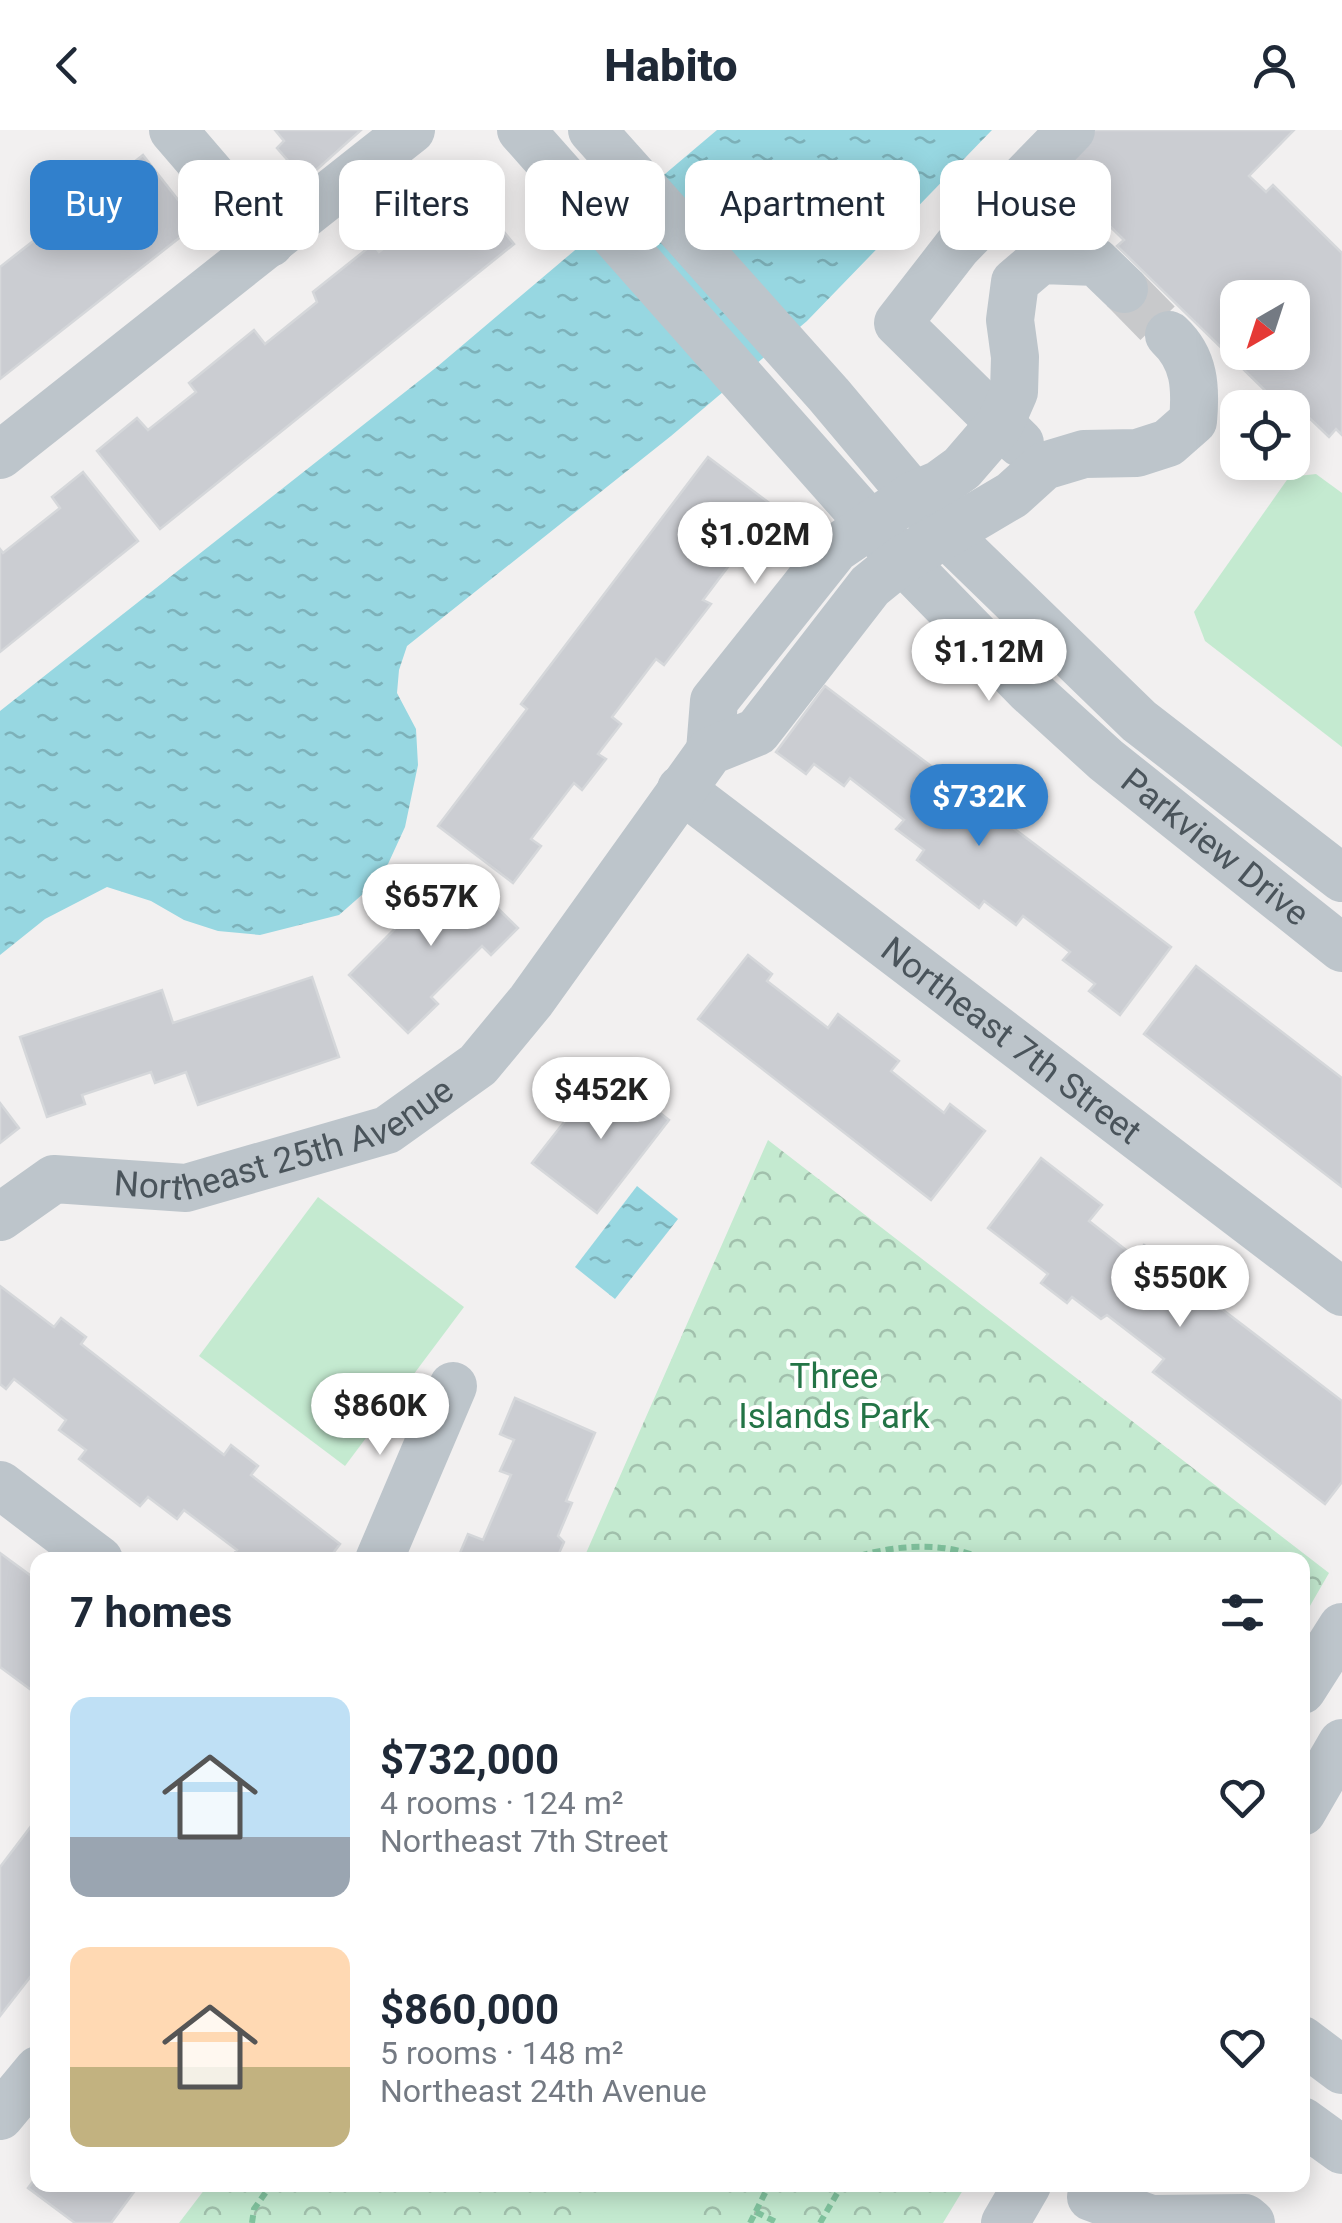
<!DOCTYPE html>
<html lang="en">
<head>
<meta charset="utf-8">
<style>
	body { margin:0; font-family:Roboto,sans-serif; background:#f2f2f3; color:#1f2937; height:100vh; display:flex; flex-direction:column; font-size:38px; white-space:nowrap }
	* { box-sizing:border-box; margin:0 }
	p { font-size:32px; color:#747a83 }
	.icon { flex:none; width:55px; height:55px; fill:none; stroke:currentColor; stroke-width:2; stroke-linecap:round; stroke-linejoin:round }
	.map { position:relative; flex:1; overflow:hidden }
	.details { position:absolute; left:30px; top:1422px; width:1280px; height:640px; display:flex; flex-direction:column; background:#fff; border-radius:20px; box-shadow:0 5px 25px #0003 }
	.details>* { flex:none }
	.guide { position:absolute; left:30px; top:30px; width:1282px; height:90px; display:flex; gap:20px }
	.needle { width:65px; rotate:219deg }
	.fabs { position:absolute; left:1220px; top:150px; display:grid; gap:20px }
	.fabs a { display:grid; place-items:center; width:90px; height:90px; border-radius:20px; background:#fff; box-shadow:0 5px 25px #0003; font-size:50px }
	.price { position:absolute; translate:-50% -85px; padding:0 22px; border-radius:35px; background:#fff; color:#222; font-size:32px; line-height:65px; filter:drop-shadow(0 2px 5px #0008) }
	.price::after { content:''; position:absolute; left:50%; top:60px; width:30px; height:22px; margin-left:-15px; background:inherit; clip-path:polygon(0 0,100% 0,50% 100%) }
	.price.selected { background:#3180cc; color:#fff }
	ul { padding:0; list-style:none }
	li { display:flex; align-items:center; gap:30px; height:250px; padding:0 40px }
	li span { display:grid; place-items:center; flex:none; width:280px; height:200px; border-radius:20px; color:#555 }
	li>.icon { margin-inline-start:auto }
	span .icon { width:120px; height:120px; fill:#fffc; stroke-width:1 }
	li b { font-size:42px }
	h2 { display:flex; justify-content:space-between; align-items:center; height:120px; padding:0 40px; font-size:42px }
	.pill { padding:0 35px; border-radius:20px; background:#fff; box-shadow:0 5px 25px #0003; font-size:35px; line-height:90px }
	.pill.selected { background:#3180cc; color:#fff }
	header { display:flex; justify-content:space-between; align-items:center; height:130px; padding:0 40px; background:#fff; font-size:45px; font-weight:800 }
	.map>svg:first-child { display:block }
	.park { fill:url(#park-crowns) }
	.pitch { fill:#c4ead0 }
	.water { fill:url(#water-ripples) }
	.building { fill:#cbcdd2; stroke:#d5d7da; stroke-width:2.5; fill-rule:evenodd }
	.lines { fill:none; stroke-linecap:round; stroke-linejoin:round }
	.minor-tunnel { stroke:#c8c9cb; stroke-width:48; stroke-dasharray:48 24; stroke-linecap:butt }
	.path { stroke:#81c39e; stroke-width:6; stroke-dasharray:8 5; stroke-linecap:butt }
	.minor { stroke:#bdc5cb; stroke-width:48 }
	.labels { text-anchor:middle; stroke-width:8; stroke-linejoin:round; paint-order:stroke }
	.street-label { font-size:35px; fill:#4a545b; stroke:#fff }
	.park-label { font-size:35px; fill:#237446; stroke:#fff }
</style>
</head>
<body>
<header><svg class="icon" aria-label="back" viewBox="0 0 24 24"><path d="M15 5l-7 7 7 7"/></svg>Habito<svg class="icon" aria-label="person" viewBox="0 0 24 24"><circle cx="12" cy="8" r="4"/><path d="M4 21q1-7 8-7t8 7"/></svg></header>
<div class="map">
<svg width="1342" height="2093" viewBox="0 0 1342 2093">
	<defs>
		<pattern id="park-crowns" width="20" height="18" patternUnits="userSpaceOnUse" patternTransform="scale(2.5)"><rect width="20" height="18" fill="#c4ead0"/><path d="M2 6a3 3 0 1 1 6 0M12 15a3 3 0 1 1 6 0" fill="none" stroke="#a1c0ac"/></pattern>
		<pattern id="water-ripples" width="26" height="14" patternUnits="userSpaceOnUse" patternTransform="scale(2.5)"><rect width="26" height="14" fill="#97d7e1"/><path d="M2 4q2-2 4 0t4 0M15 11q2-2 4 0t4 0" fill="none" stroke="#7db1b9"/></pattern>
	</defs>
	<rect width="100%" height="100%" fill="#f2f0f0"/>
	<g class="park">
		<path d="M768 1010 1329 1443 1303 1488 1302 1430H583Z"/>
		<path d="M208 2055H966L943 2093H179Z"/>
	</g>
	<g class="pitch">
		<path d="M1316 344 1342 363V617L1205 511 1194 482 1289 347Z"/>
		<path d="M318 1067 464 1177 345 1336 199 1226Z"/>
		<path d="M608 2055H705L684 2093H617L594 2080Z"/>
	</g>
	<g class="water">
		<path d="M717 0H992L807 191 671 306 407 516 399 540 397 563 416 599 418 635 405 697 388 734 364 763 339 785 260 805 218 801 184 790 151 771 107 757 45 789 0 825V581L438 236Z"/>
		<path d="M637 1056 678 1089 615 1169 575 1137Z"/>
	</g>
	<g class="building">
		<path d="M275 0H361L305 50 277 18 284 11Z"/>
		<path d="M1095 0H1294L1249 46 1266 62 1273 55 1342 123V305L1336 299 1329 307 1300 279 1292 286V278H1283L1117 116 1124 110 1054 42ZM1238 168H1292V222H1238Z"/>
		<path d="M143 25 197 94 0 249V137Z"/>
		<path d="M459 47 514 114 160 399 97 321 137 288 148 300 196 262 189 253 254 200 265 214 317 172 313 162 373 114 379 122 435 78 430 71Z"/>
		<path d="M708 327 784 384 756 421 746 413 703 470 711 474 664 535 656 529 612 587 621 594 598 624 606 629 582 660 574 653 531 709 541 716 513 753 438 696 527 579 521 574Z"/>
		<path d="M83 342 138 411 0 522V419L3 423 60 378 52 367Z"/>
		<path d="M825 556 1171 817 1120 885 1089 861 1095 854 1063 830 1070 822 1023 786 1016 795 984 771 979 778 917 730 924 720 896 699 904 690 850 648 844 656 814 634 806 644 776 622Z"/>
		<path d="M456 737 518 798 491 825 482 816 431 867 438 874 408 903 349 845Z"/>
		<path d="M748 825 772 844 767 851 828 898 838 884 899 931 891 941 944 983 950 974 985 1001 931 1070 698 889Z"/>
		<path d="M1196 836 1342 948V1057L1144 904Z"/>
		<path d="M312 847 339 927 198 975 186 942 155 953 151 942 82 965 85 974 47 987 20 907 162 860 173 893Z"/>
		<path d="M605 940 669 990 597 1083 532 1033Z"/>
		<path d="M0 973 19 998 0 1013Z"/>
		<path d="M1041 1028 1102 1075 1089 1091 1135 1127 1144 1115 1175 1139 1185 1126 1223 1154 1210 1170 1342 1271V1352L1325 1374 1153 1242 1164 1229 1107 1185 1101 1189 1072 1167 1067 1173 1041 1153 1048 1144 988 1098Z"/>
		<path d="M0 1156 54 1197 61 1188 86 1207 81 1214 224 1325 231 1315 258 1336 251 1345 340 1414 328 1430H232L230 1428 237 1420 184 1380 177 1389 148 1367 140 1376 79 1329 86 1320 59 1300 66 1290 14 1249 6 1259 0 1254Z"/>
		<path d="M515 1268 595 1303 566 1371 572 1373 558 1406 564 1412 556 1430H457L468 1404 483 1410 511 1345 500 1341 514 1310 500 1304Z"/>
		<path d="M0 1423 38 1451V1565L0 1537Z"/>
		<path d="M38 1687V1837L0 1886V1737Z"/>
		<path d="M38 2045V2055H139L111 2093H75L28 2058Z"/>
	</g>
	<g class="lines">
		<path class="minor-tunnel" d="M1124 159 1169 205"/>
		<g class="path">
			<path d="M848 1430C887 1415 947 1410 984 1430"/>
			<path d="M756 2082 778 2093"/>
			<path d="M252 2093 254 2079 271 2055"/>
			<path d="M750 2093 769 2055"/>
			<path d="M820 2093 842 2055"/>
		</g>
		<g class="minor">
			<path d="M173 0 270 113"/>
			<path id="s1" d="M521 0 902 430 1029 560 1106 630 1342 818"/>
			<path d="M592 0 829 265 944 402 1139 591 1342 748"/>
			<path d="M1020 313 898 193 957 117 1071 0"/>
			<path d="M0 325 411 0"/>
			<path d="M710 621 714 571 835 419 914 365 940 354 962 338 1000 294 1014 262 1015 227 1010 190 1015 152 1041 130 1096 132 1124 159"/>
			<path id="s2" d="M681 659 1342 1162"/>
			<path id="s3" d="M0 1087 54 1049 186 1058 387 1000 478 935 531 871 710 621 757 602 870 456 902 430 1012 365 1044 336 1084 324 1137 323 1168 313 1193 291C1196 258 1195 229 1169 205"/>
			<path d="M0 1355 99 1430"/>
			<path d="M379 1430 453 1256"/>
			<path d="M1302 1560 1342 1497"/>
			<path d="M1302 1682 1342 1613"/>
			<path d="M1302 1910 1342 1940"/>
			<path d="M0 1986 38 1940"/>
			<path d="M1302 1991 1342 2020"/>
			<path d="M1091 2067 1151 2089 1245 2088 1251 2093"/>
			<path d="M1005 2093 1027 2055"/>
		</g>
	</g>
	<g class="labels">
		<g class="street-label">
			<text dy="12" stroke="none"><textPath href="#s1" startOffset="1000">Parkview Drive</textPath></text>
			<text dy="12" stroke="none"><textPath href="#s2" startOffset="415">Northeast 7th Street</textPath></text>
			<text dy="12" stroke="none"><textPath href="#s3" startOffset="305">Northeast 25th Avenue</textPath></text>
		</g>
		<g class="park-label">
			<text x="834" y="1258">Three<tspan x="834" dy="40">Islands Park</tspan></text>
		</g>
	</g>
</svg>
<div class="fabs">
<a><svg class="needle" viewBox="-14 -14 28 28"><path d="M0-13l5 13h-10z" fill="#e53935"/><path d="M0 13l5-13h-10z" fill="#747a83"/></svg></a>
<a><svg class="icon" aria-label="locate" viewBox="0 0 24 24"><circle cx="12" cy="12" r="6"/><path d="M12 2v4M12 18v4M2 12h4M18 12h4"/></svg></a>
</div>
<b class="price" style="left:755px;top:457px">$1.02M</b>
<b class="price" style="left:989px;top:574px">$1.12M</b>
<b class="price selected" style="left:979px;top:719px">$732K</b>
<b class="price" style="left:431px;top:819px">$657K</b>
<b class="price" style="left:601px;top:1012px">$452K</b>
<b class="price" style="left:1180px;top:1200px">$550K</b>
<b class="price" style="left:380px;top:1328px">$860K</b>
<div class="guide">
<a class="pill selected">Buy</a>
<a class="pill">Rent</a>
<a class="pill">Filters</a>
<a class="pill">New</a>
<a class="pill">Apartment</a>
<a class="pill">House</a>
</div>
<section class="details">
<h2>7 homes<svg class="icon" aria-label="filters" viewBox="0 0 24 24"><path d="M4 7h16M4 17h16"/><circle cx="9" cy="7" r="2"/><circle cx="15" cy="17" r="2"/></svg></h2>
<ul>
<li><span style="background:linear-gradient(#bfe0f5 70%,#9aa5b1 0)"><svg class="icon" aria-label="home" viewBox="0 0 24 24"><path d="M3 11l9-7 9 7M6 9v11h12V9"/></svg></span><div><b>$732,000</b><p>4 rooms · 124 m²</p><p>Northeast 7th Street</p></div><svg class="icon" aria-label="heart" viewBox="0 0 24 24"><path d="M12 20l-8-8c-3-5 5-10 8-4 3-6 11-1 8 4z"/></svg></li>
<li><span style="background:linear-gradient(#ffd9b3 60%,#c2b280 0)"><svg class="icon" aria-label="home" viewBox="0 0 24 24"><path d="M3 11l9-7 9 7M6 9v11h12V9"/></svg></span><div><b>$860,000</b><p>5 rooms · 148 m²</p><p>Northeast 24th Avenue</p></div><svg class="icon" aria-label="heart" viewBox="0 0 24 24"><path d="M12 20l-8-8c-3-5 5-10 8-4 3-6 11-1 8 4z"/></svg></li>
</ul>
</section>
</div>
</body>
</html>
